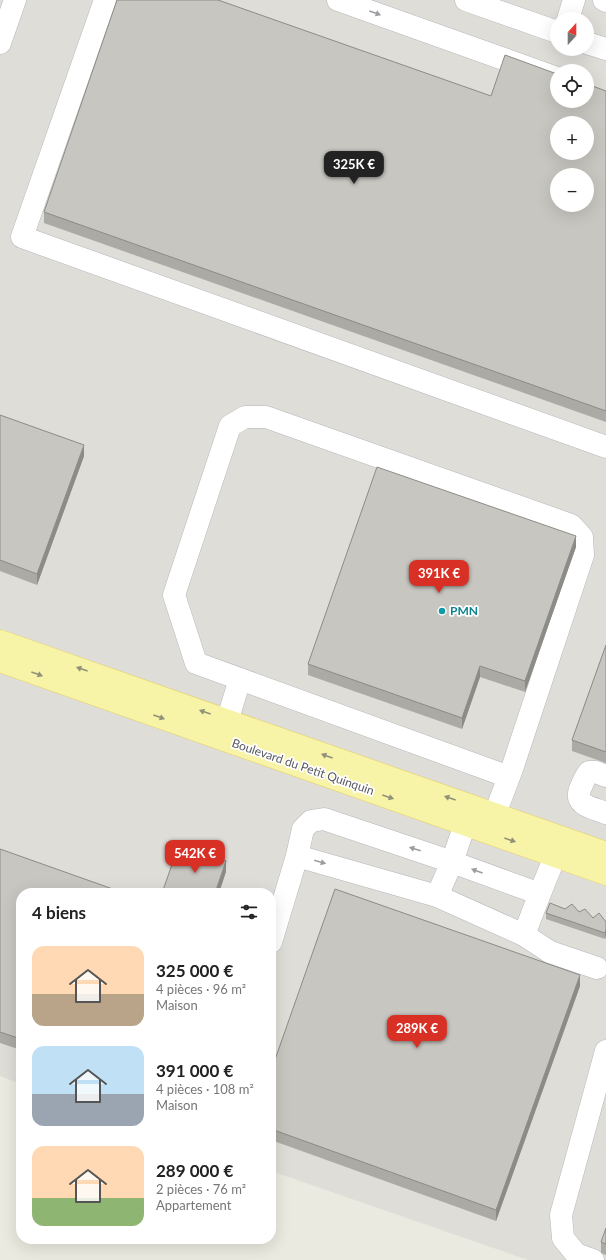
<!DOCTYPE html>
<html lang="fr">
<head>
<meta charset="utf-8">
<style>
	body { margin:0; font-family:Lato,sans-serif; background:#f2f2f2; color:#222; height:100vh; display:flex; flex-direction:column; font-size:15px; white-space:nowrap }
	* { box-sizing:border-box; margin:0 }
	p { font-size:13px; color:#767676 }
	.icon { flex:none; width:22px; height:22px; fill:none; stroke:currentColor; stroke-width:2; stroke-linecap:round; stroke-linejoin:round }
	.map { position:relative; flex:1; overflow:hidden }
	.drawer { position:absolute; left:16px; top:888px; width:260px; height:356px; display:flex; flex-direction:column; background:#fff; border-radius:16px; box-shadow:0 4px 16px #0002 }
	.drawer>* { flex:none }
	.needle { width:26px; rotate:21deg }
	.controls { position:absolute; left:550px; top:12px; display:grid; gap:8px }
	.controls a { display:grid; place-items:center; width:44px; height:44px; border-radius:50%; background:#fff; box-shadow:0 4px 16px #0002; font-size:20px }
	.price { position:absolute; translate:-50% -34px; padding:0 9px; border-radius:8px; background:#d93025; color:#fff; font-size:13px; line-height:26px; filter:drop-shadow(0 1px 2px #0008) }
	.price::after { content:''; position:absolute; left:50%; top:24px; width:12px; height:9px; margin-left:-6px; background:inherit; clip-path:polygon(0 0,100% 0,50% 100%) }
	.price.on { background:#222; color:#fff }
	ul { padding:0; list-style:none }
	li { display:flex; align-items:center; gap:12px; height:100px; padding:0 16px }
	li span { display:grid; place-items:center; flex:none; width:112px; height:80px; border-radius:12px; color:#555 }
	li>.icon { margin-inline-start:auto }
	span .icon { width:48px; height:48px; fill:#fffc; stroke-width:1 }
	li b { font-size:17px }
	h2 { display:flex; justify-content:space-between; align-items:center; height:48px; padding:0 16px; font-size:17px }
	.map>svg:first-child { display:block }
	.industrial { fill:#deddd8; fill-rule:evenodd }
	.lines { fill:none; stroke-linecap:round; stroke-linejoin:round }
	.minor-casing { stroke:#b6b7bc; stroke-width:23 }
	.major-casing { stroke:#e6ce5e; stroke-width:23 }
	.minor { stroke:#fff; stroke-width:22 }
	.major { stroke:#f8f4a7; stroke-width:22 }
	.wall { fill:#acaaa5 }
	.shaded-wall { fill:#8c8b86 }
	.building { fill:#c8c6c0; stroke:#8c8b86; fill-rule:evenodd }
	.oneway { fill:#9b9da0 }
	.oneway2 { fill:#919179 }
	.culture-dot { fill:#0f9aa8; stroke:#fff; stroke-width:1.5 }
	.labels { text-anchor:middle; stroke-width:3.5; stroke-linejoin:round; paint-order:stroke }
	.culture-label { font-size:12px; font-weight:bold; fill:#0d838f; stroke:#fff; text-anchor:start }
	.street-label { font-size:12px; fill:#595b60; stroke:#fff }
</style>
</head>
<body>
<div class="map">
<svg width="606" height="1260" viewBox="0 0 606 1260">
	<rect width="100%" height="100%" fill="#ebeae0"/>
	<path class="industrial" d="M0 0H606V1260H528L271 1171V893H21V1084L0 1076ZM557 19H587V49H557ZM557 71H587V101H557ZM557 123H587V153H557ZM557 175H587V205H557Z"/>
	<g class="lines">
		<defs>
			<g id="minor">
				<path d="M105 0 22 237 606 447"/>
				<path d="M338 0 557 78"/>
				<path d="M466 0 557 32"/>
				<path d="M604 0 606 1"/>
				<path d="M568 19 574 0"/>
				<path d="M0 43 15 0"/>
				<path d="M587 43 606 49"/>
				<path d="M222 738 240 679"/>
				<path d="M606 776 596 772H589C584 778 583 783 580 789 574 806 594 808 606 813"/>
				<path d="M488 832C496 811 504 790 512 769L583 555 582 537 571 525 266 417H245L230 426 174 595 196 663 509 777"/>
				<path d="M540 894 452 862 324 819 311 821 303 829 297 856 437 896 524 935C536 903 549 870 563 838"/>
				<path d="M437 896 452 862 471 807"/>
				<path d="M524 935 550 952 597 968"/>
				<path d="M271 942 297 856"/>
				<path d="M593 1260 576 1254 563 1238 561 1215 606 1051"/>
			</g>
			<g id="major">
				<path d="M0 641 606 853"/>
				<path d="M0 661 606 874"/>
			</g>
		</defs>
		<use href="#minor" class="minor-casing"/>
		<use href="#major" class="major-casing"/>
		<use href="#minor" class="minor"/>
		<use href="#major" class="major"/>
	</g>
	<g class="wall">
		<path d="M606 91V422L44 223V212L491 96Z"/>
		<path d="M0 415 84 456 37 585 0 571Z"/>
		<path d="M576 547 525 692 480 677 462 729 308 675V664Z"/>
		<path d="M606 645V763L572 751V740Z"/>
		<path d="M0 849 21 893V1050L0 1043Z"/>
		<path d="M565 909 579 912 606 922V935L605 939 546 919V913Z"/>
		<path d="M580 986 496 1221 271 1140V1071Z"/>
		<path d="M606 1228V1255L601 1253V1242Z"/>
	</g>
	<g class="shaded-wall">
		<path d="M84 445V456L37 585V574Z"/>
		<path d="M576 536V547L525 692V681Z"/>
		<path d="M480 666V677L462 729V718Z"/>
		<path d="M226 861V872L219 893H215Z"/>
		<path d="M606 929V935L605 939V933Z"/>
		<path d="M580 975V986L496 1221V1210Z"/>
	</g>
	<g class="building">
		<path d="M117 0H218L491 96 505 55 557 74V101H587V84L606 91V411L44 212ZM557 123H587V153H557ZM557 175H587V205H557Z"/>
		<path d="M0 415 84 445 37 574 0 560Z"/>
		<path d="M377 467 576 536 525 681 480 666 462 718 308 664Z"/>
		<path d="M606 645V752L572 740Z"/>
		<path d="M0 849 124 893H21V1039L0 1032Z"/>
		<path d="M186 851 197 855 198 851 226 861 215 893H162L175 856 182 859Z"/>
		<path d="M335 889 580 975 496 1210 271 1129V1071Z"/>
		<path d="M550 903 565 909 572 904 579 912 585 909 593 918 599 913 606 922V929L605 933 546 913Z"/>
		<path d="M606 1228V1244L601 1242Z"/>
	</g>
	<defs><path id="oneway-solid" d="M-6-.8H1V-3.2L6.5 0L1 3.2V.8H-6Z"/></defs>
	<g class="oneway">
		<use href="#oneway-solid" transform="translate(375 13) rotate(20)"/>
		<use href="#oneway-solid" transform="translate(415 849) rotate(-162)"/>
		<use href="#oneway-solid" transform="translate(320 862) rotate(16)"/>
		<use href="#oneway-solid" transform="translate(477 871) rotate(-160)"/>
	</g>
	<g class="oneway2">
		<use href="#oneway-solid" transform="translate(82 669) rotate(-161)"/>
		<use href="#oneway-solid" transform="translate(37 674) rotate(20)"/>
		<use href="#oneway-solid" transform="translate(205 712) rotate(-161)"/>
		<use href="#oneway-solid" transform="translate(159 717) rotate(20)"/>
		<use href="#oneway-solid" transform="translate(327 756) rotate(-160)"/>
		<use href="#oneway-solid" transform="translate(388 797) rotate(19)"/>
		<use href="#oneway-solid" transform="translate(450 798) rotate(-161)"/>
		<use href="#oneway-solid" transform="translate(510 840) rotate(19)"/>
	</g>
	<circle class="culture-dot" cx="442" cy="611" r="4"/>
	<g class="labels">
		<g class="culture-label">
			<text x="450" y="615">PMN</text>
		</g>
		<g class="street-label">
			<text transform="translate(303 767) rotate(19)" y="4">Boulevard du Petit Quinquin</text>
		</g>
	</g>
</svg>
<div class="controls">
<a><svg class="needle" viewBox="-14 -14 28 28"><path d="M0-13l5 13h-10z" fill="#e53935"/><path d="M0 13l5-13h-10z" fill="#767676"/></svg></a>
<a><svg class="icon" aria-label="locate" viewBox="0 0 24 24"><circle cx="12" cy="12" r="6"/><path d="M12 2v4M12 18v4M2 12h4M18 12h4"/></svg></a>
<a>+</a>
<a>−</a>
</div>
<b class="price on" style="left:354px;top:185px">325K €</b>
<b class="price" style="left:439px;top:594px">391K €</b>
<b class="price" style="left:195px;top:874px">542K €</b>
<b class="price" style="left:417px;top:1049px">289K €</b>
<section class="drawer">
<h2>4 biens<svg class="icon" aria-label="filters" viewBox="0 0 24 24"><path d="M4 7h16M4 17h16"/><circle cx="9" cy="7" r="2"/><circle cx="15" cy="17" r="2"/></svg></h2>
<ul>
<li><span style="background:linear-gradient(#ffd9b3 60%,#b9a48a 0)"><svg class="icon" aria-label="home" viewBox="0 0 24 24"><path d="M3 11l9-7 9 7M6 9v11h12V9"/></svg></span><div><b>325 000 €</b><p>4 pièces · 96 m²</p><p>Maison</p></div></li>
<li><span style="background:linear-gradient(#bfe0f5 60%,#9aa5b1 0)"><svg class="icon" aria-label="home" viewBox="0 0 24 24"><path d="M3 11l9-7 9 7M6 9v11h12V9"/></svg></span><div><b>391 000 €</b><p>4 pièces · 108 m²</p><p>Maison</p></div></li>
<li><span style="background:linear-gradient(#ffd9b3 65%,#8fb573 0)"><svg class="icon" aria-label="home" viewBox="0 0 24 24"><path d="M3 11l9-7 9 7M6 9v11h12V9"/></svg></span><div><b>289 000 €</b><p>2 pièces · 76 m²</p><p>Appartement</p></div></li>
</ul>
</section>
</div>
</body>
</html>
